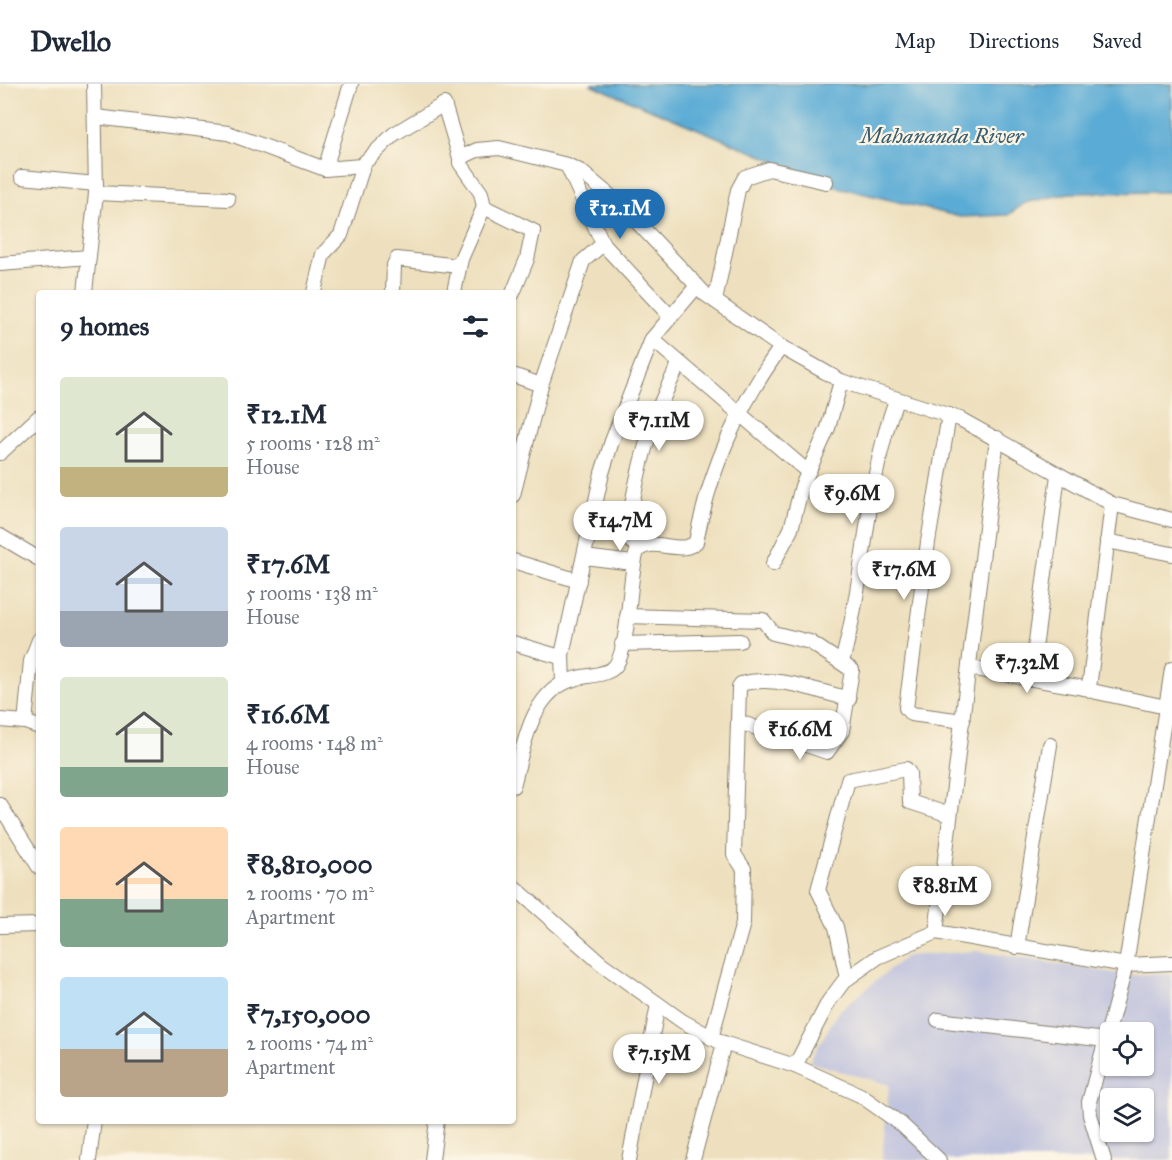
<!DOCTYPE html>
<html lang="en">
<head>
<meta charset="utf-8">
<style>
	body { margin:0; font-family:"IM FELL Great Primer",serif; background:#f6f6f7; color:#1f2937; height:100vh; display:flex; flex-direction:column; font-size:22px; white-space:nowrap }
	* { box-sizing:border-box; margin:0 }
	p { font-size:20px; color:#747a83 }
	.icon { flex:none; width:33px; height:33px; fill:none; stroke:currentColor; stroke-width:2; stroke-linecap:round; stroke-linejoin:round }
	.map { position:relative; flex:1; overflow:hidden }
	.sheet { position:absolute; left:36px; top:206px; width:480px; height:834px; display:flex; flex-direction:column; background:#fff; border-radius:6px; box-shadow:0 2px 4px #0004 }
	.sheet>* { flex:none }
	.buttons { position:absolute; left:1100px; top:938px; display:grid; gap:12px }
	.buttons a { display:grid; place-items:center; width:54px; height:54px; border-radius:6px; background:#fff; box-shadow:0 2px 4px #0004; font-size:30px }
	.price { position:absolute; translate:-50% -51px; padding:0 14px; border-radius:21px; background:#fff; color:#222; font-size:20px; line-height:39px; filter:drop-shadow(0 2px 3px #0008) }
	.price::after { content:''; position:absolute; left:50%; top:36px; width:18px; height:14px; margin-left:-9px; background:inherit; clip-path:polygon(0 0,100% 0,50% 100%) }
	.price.current { background:#1f6fb2; color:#fff }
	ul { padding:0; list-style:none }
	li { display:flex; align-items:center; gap:18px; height:150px; padding:0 24px }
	li span { display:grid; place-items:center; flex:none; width:168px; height:120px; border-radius:6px; color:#555 }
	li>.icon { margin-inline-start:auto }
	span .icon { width:72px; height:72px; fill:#fffc; stroke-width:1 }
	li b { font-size:26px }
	h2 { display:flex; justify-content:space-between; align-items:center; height:72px; padding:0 24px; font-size:26px }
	header { display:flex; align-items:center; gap:36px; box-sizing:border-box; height:84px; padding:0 30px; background:#fff; border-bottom:2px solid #e0e1e3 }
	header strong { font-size:28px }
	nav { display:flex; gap:33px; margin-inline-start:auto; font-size:21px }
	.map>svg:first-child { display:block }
	.industrial { fill:#bfc2dd; fill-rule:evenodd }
	.water { fill:#5aabd5; stroke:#3b6478; stroke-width:1.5 }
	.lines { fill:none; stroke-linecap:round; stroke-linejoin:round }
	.minor-casing { stroke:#857e6d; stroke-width:16 }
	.minor { stroke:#fff; stroke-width:14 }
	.labels { text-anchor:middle; stroke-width:4.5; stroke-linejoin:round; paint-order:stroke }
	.water-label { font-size:22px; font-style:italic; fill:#385c6f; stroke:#fcf5e5 }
</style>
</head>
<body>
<header>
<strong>Dwello</strong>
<nav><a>Map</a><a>Directions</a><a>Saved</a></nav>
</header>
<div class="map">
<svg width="1172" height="1076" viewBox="0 0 1172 1076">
	<rect width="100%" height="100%" fill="#fcf5e5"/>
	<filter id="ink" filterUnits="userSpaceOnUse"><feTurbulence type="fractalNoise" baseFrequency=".0167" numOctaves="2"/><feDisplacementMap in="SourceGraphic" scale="12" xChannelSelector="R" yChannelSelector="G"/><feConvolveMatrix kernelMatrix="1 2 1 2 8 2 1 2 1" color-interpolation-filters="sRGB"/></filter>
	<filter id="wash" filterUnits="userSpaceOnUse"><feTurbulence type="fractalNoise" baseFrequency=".008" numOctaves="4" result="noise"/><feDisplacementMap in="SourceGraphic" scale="24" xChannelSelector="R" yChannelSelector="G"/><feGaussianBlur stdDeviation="1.35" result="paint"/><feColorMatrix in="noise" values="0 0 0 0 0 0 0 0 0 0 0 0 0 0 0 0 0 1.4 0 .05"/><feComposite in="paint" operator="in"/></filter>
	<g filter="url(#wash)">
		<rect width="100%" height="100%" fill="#eee0be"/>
		<path class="industrial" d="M977 867 1127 891 1172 890V1076H882L889 1001 809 978 838 928 906 872ZM1110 948H1143V981H1110ZM1110 1014H1143V1047H1110Z"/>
		<path class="water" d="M590 0H1172V108L1069 109 1025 119 1008 131 960 133 837 103Z"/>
	</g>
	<g filter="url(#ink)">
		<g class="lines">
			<defs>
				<g id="minor">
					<path d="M96 33 228 49 325 85 361 82 394 50 444 20 460 74"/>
					<path d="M567 81 603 160 670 232"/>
					<path d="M325 85 351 0"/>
					<path d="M22 93 96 100"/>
					<path d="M96 109 228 115"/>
					<path d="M484 123 533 147 527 175 513 209"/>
					<path d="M0 180 89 173"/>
					<path d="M85 208 96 109 94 0"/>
					<path d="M314 208 323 170 341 151 364 79"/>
					<path d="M393 208 394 181 397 175 459 182"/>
					<path d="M454 208 461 175 484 123 481 109 460 79V74L477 66 499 64 567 81 580 87 622 122 705 210 781 263 841 297 960 335 1112 420 1172 436"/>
					<path d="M715 217 738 106 745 93 769 85 826 98"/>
					<path d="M652 255 808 388"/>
					<path d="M513 291 541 301"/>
					<path d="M949 331 928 458 906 624 911 630 963 637"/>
					<path d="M0 369 39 333"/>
					<path d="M513 411 541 301 573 207 583 177 603 160"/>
					<path d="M1112 420 1089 604 1092 607 1166 623"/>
					<path d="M0 452 39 475"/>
					<path d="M1107 457 1172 470"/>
					<path d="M640 464 628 455 627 450C637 386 649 338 679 280"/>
					<path d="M584 473 633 479"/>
					<path d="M513 477 579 497"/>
					<path d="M773 480 791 445 802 402 828 344 841 297"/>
					<path d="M627 532 763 536 773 549 810 558 852 586 842 647 827 668 739 638"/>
					<path d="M513 559 557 572 562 571 602 389 612 357 652 255 697 202"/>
					<path d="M622 560 740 557"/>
					<path d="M562 571 563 599"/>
					<path d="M842 578C866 491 865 401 896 316"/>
					<path d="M970 584 1090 605"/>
					<path d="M1031 595 1058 391"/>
					<path d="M0 636 25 638 39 643"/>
					<path d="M25 638 31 577 39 556"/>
					<path d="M513 702C523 666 530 607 574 595 586 591 609 592 616 581 630 560 628 496 637 467 652 451 680 473 696 458 710 385 737 324 781 263"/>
					<path d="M0 721 39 783"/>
					<path d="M513 802 602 880 682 937 720 958 795 982 860 1011 901 1040 939 1076"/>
					<path d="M0 842 39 841"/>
					<path d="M936 848 997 354"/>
					<path d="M1017 863 1050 661"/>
					<path d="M847 894 836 843 818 806 848 696 906 685 909 689 910 718 950 731"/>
					<path d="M938 936 1106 956"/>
					<path d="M711 954 743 839 744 785 734 770 739 604 741 600C774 590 817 607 849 615"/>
					<path d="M795 982 829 917 844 897 878 873 936 848 1126 881 1172 879"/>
					<path d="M89 1076 94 1036"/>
					<path d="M432 1076 437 1036"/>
					<path d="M629 1076 658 920"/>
					<path d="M693 1076 724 959"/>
					<path d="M1104 1076 1090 1031 1089 1018 1126 881 1172 585"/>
				</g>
			</defs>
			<use href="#minor" class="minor-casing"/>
			<use href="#minor" class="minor"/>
		</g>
	</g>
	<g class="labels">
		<g class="water-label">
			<text x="942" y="59">Mahananda River</text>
		</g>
	</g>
</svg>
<div class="buttons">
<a><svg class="icon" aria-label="locate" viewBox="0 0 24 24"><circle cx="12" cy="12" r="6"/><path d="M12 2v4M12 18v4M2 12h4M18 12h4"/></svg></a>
<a><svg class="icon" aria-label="layers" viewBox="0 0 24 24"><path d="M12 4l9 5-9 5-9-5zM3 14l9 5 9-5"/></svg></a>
</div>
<b class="price current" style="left:620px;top:156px">₹12.1M</b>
<b class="price" style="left:659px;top:368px">₹7.11M</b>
<b class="price" style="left:852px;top:441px">₹9.6M</b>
<b class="price" style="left:620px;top:468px">₹14.7M</b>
<b class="price" style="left:904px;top:517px">₹17.6M</b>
<b class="price" style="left:1027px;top:610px">₹7.32M</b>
<b class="price" style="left:800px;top:677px">₹16.6M</b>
<b class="price" style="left:945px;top:833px">₹8.81M</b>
<b class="price" style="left:659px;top:1001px">₹7.15M</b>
<section class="sheet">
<h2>9 homes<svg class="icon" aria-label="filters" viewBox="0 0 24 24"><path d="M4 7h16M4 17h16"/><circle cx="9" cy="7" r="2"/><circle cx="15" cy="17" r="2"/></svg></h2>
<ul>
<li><span style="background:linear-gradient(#dfe7d0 75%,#c2b280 0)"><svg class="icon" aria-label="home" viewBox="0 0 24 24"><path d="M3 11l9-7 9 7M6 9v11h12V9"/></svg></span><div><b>₹12.1M</b><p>5 rooms · 128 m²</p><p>House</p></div></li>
<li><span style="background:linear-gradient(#c9d6e8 70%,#9aa5b1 0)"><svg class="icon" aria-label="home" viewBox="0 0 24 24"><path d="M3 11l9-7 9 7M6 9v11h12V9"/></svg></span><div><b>₹17.6M</b><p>5 rooms · 138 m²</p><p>House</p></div></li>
<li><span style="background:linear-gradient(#dfe7d0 75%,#7fa58c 0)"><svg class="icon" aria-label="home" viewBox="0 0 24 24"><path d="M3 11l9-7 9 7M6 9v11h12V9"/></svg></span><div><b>₹16.6M</b><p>4 rooms · 148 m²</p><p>House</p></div></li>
<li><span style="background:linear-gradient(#ffd9b3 60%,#7fa58c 0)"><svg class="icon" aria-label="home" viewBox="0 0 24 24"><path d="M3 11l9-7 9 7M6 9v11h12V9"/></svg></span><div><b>₹8,810,000</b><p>2 rooms · 70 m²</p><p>Apartment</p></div></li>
<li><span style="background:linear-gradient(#bfe0f5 60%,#b9a48a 0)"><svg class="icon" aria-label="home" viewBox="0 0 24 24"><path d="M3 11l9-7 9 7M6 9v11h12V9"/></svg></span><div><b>₹7,150,000</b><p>2 rooms · 74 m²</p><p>Apartment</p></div></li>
</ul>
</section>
</div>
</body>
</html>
